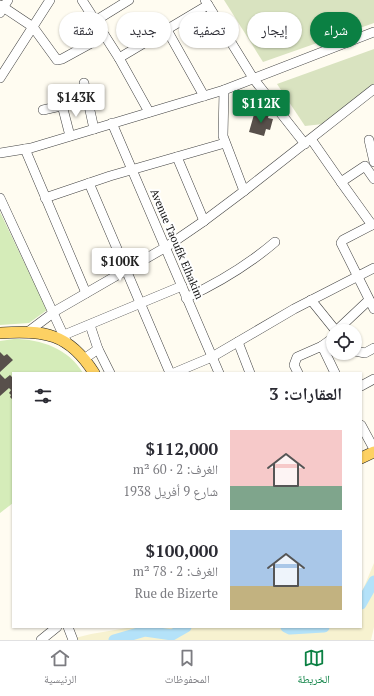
<!DOCTYPE html>
<html lang="ar">
<head>
<meta charset="utf-8">
<style>
	body { margin:0; font-family:"PT Serif","Noto Naskh Arabic",serif; background:#f7f7f7; color:#2b2b33; direction:rtl; height:100vh; display:flex; flex-direction:column; font-size:15px; white-space:nowrap }
	* { box-sizing:border-box; margin:0 }
	p { font-size:13px; color:#7c7c81 }
	.icon { flex:none; width:22px; height:22px; fill:none; stroke:currentColor; stroke-width:2; stroke-linecap:round; stroke-linejoin:round }
	.map { position:relative; flex:1; overflow:hidden; direction:ltr }
	.details { position:absolute; left:12px; top:372px; width:350px; height:256px; display:flex; flex-direction:column; background:#fff; border-radius:0px; box-shadow:0 1px 3px #0004; direction:rtl }
	.details>* { flex:none }
	.hud { position:absolute; left:12px; top:12px; width:350px; height:36px; direction:rtl; display:flex; gap:8px }
	.controls { position:absolute; left:326px; top:324px; display:grid; gap:8px }
	.controls a { display:grid; place-items:center; width:36px; height:36px; border-radius:50%; background:#fff; box-shadow:0 1px 3px #0004; font-size:20px }
	.price { position:absolute; translate:-50% -34px; padding:0 9px; border-radius:4px; background:#fff; color:#222; font-size:13px; line-height:26px; filter:drop-shadow(0 1px 2px #0008) }
	.price::after { content:''; position:absolute; left:50%; top:24px; width:12px; height:9px; margin-left:-6px; background:inherit; clip-path:polygon(0 0,100% 0,50% 100%) }
	.price.current { background:#0b8043; color:#fff }
	ul { padding:0; list-style:none }
	li { display:flex; align-items:center; gap:12px; height:100px; padding:0 20px }
	li span { display:grid; place-items:center; flex:none; width:112px; height:80px; border-radius:0px; color:#555 }
	li>.icon { margin-inline-start:auto }
	span .icon { width:48px; height:48px; fill:#fffc; stroke-width:1 }
	li b { font-size:17px }
	h2 { display:flex; justify-content:space-between; align-items:center; height:48px; padding:0 20px; font-size:17px }
	.pill { padding:0 14px; border-radius:18px; background:#fff; box-shadow:0 1px 3px #0004; font-size:14px; line-height:36px }
	.pill.current { background:#0b8043; color:#fff }
	.menu { display:flex; justify-content:space-around; align-items:center; height:56px; border-top:1px solid #e1e1e2; background:#fff; font-size:11px; color:#7c7c81 }
	.menu a { display:grid; justify-items:center; gap:2px }
	.menu .current { color:#0b8043 }
	.map>svg:first-child { display:block }
	.farmland { fill:#f7f2d0 }
	.green { fill:#d5ecb9 }
	.cemetery { fill:#d9e3c0 }
	.lines { fill:none; stroke-linecap:round; stroke-linejoin:round }
	.river { stroke:#b4e2f9; stroke-width:11 }
	.building { fill:#58504b }
	.minor-casing { stroke:#424242; stroke-width:10 }
	.major-casing { stroke:#202020; stroke-width:12 }
	.minor { stroke:#fff; stroke-width:9 }
	.major { stroke:#fdd163; stroke-width:11 }
	.labels { text-anchor:middle; stroke-width:4; stroke-linejoin:round; paint-order:stroke }
	.street-label { font-size:11px; fill:#0f0f0f; stroke:#fff }
</style>
</head>
<body>
<div class="map">
<svg width="374" height="640" viewBox="0 0 374 640">
	<rect width="100%" height="100%" fill="#fffcf1"/>
	<path class="farmland" d="M374 563V627L371 640H67L91 634 133 627H361V594Z"/>
	<g class="green">
		<path d="M0 212 47 310 29 323 0 325Z"/>
		<path d="M14 339C41 339 69 349 83 373H13V503L0 513V341Z"/>
	</g>
	<g class="cemetery">
		<path d="M224 0H374V23L263 62Z"/>
		<path d="M374 49V84L323 124 305 126 277 84Z"/>
	</g>
	<g class="lines">
		<g class="river">
			<path d="M361 604 374 581"/>
			<path d="M286 627 290 629 324 627"/>
			<path d="M114 640 145 631 172 635 186 627"/>
		</g>
	</g>
	<g class="building">
		<path d="M255 111 269 114 268 118 273 119 270 130 266 129 264 136 249 132Z"/>
		<path d="M0 352 4 356 7 354 13 360 0 372Z"/>
		<path d="M0 374 5 379 10 375 13 378V400L10 397 11 395 9 393 11 390 9 388 0 396Z"/>
	</g>
	<g class="lines">
		<defs>
			<g id="minor">
				<path d="M82 0 119 58 149 112"/>
				<path d="M205 0 253 78 305 144"/>
				<path d="M0 5 33 27 57 60 62 59 104 36"/>
				<path d="M0 13 8 0"/>
				<path d="M95 21 129 0"/>
				<path d="M167 30 204 96"/>
				<path d="M119 58 208 5"/>
				<path d="M0 78 50 0"/>
				<path d="M84 83 94 129"/>
				<path d="M224 90 223 136 244 191"/>
				<path d="M62 105 70 136"/>
				<path d="M43 110 87 100"/>
				<path d="M112 123 219 373"/>
				<path d="M311 139 341 182 365 166 374 179"/>
				<path d="M369 140 374 162"/>
				<path d="M25 149 86 293"/>
				<path d="M0 153 31 148 224 90 374 32"/>
				<path d="M177 157 204 221"/>
				<path d="M341 182 372 225 374 224"/>
				<path d="M89 183 170 373"/>
				<path d="M0 198 67 343"/>
				<path d="M45 198 110 176 225 143"/>
				<path d="M372 225 343 240 341 243 374 309"/>
				<path d="M186 298C220 282 247 266 275 242"/>
				<path d="M311 300 336 331"/>
				<path d="M29 331 57 310 166 247 204 221 244 191 374 89"/>
				<path d="M336 331 369 300"/>
				<path d="M64 335 182 286"/>
				<path d="M238 342 250 373"/>
				<path d="M322 346 333 338"/>
				<path d="M98 349 110 373"/>
				<path d="M355 351 365 353 374 348"/>
				<path d="M84 359 98 349 90 325"/>
				<path d="M174 373 212 357 294 309 374 268"/>
				<path d="M298 373 294 365 297 357 322 346 335 373"/>
				<path d="M361 386 374 379"/>
				<path d="M361 425 374 449"/>
				<path d="M68 627 73 640"/>
				<path d="M41 640 57 627"/>
			</g>
			<g id="major">
				<path d="M0 333C44 330 69 333 94 373"/>
				<path d="M361 458 374 452"/>
			</g>
		</defs>
		<use href="#minor" class="minor-casing"/>
		<use href="#major" class="major-casing"/>
		<use href="#minor" class="minor"/>
		<use href="#major" class="major"/>
	</g>
	<g class="labels">
		<g class="street-label">
			<text transform="translate(177 244) rotate(67)" y="4">Avenue Taoufik Elhakim</text>
		</g>
	</g>
</svg>
<div class="controls">
<a><svg class="icon" aria-label="locate" viewBox="0 0 24 24"><circle cx="12" cy="12" r="6"/><path d="M12 2v4M12 18v4M2 12h4M18 12h4"/></svg></a>
</div>
<b class="price" style="left:76px;top:118px">$143K</b>
<b class="price current" style="left:261px;top:124px">$112K</b>
<b class="price" style="left:120px;top:282px">$100K</b>
<div class="hud">
<a class="pill current">شراء</a>
<a class="pill">إيجار</a>
<a class="pill">تصفية</a>
<a class="pill">جديد</a>
<a class="pill">شقة</a>
</div>
<section class="details">
<h2>العقارات: 3<svg class="icon" aria-label="filters" viewBox="0 0 24 24"><path d="M4 7h16M4 17h16"/><circle cx="9" cy="7" r="2"/><circle cx="15" cy="17" r="2"/></svg></h2>
<ul>
<li><span style="background:linear-gradient(#f6c9c9 70%,#7fa58c 0)"><svg class="icon" aria-label="home" viewBox="0 0 24 24"><path d="M3 11l9-7 9 7M6 9v11h12V9"/></svg></span><div><b>$112,000</b><p>الغرف: 2 · 60 m²</p><p>شارع 9 أفريل 1938</p></div></li>
<li><span style="background:linear-gradient(#a9c7e8 70%,#c2b280 0)"><svg class="icon" aria-label="home" viewBox="0 0 24 24"><path d="M3 11l9-7 9 7M6 9v11h12V9"/></svg></span><div><b>$100,000</b><p>الغرف: 2 · 78 m²</p><p>Rue de Bizerte</p></div></li>
</ul>
</section>
</div>
<nav class="menu">
<a class="current"><svg class="icon" aria-label="map" viewBox="0 0 24 24"><path d="M3 6l6-2 6 2 6-2v14l-6 2-6-2-6 2zM9 4v14M15 6v14"/></svg>الخريطة</a>
<a><svg class="icon" aria-label="saved" viewBox="0 0 24 24"><path d="M7 4h10v16l-5-4-5 4z"/></svg>المحفوظات</a>
<a><svg class="icon" aria-label="home" viewBox="0 0 24 24"><path d="M3 11l9-7 9 7M6 9v11h12V9"/></svg>الرئيسية</a>
</nav>
</body>
</html>
